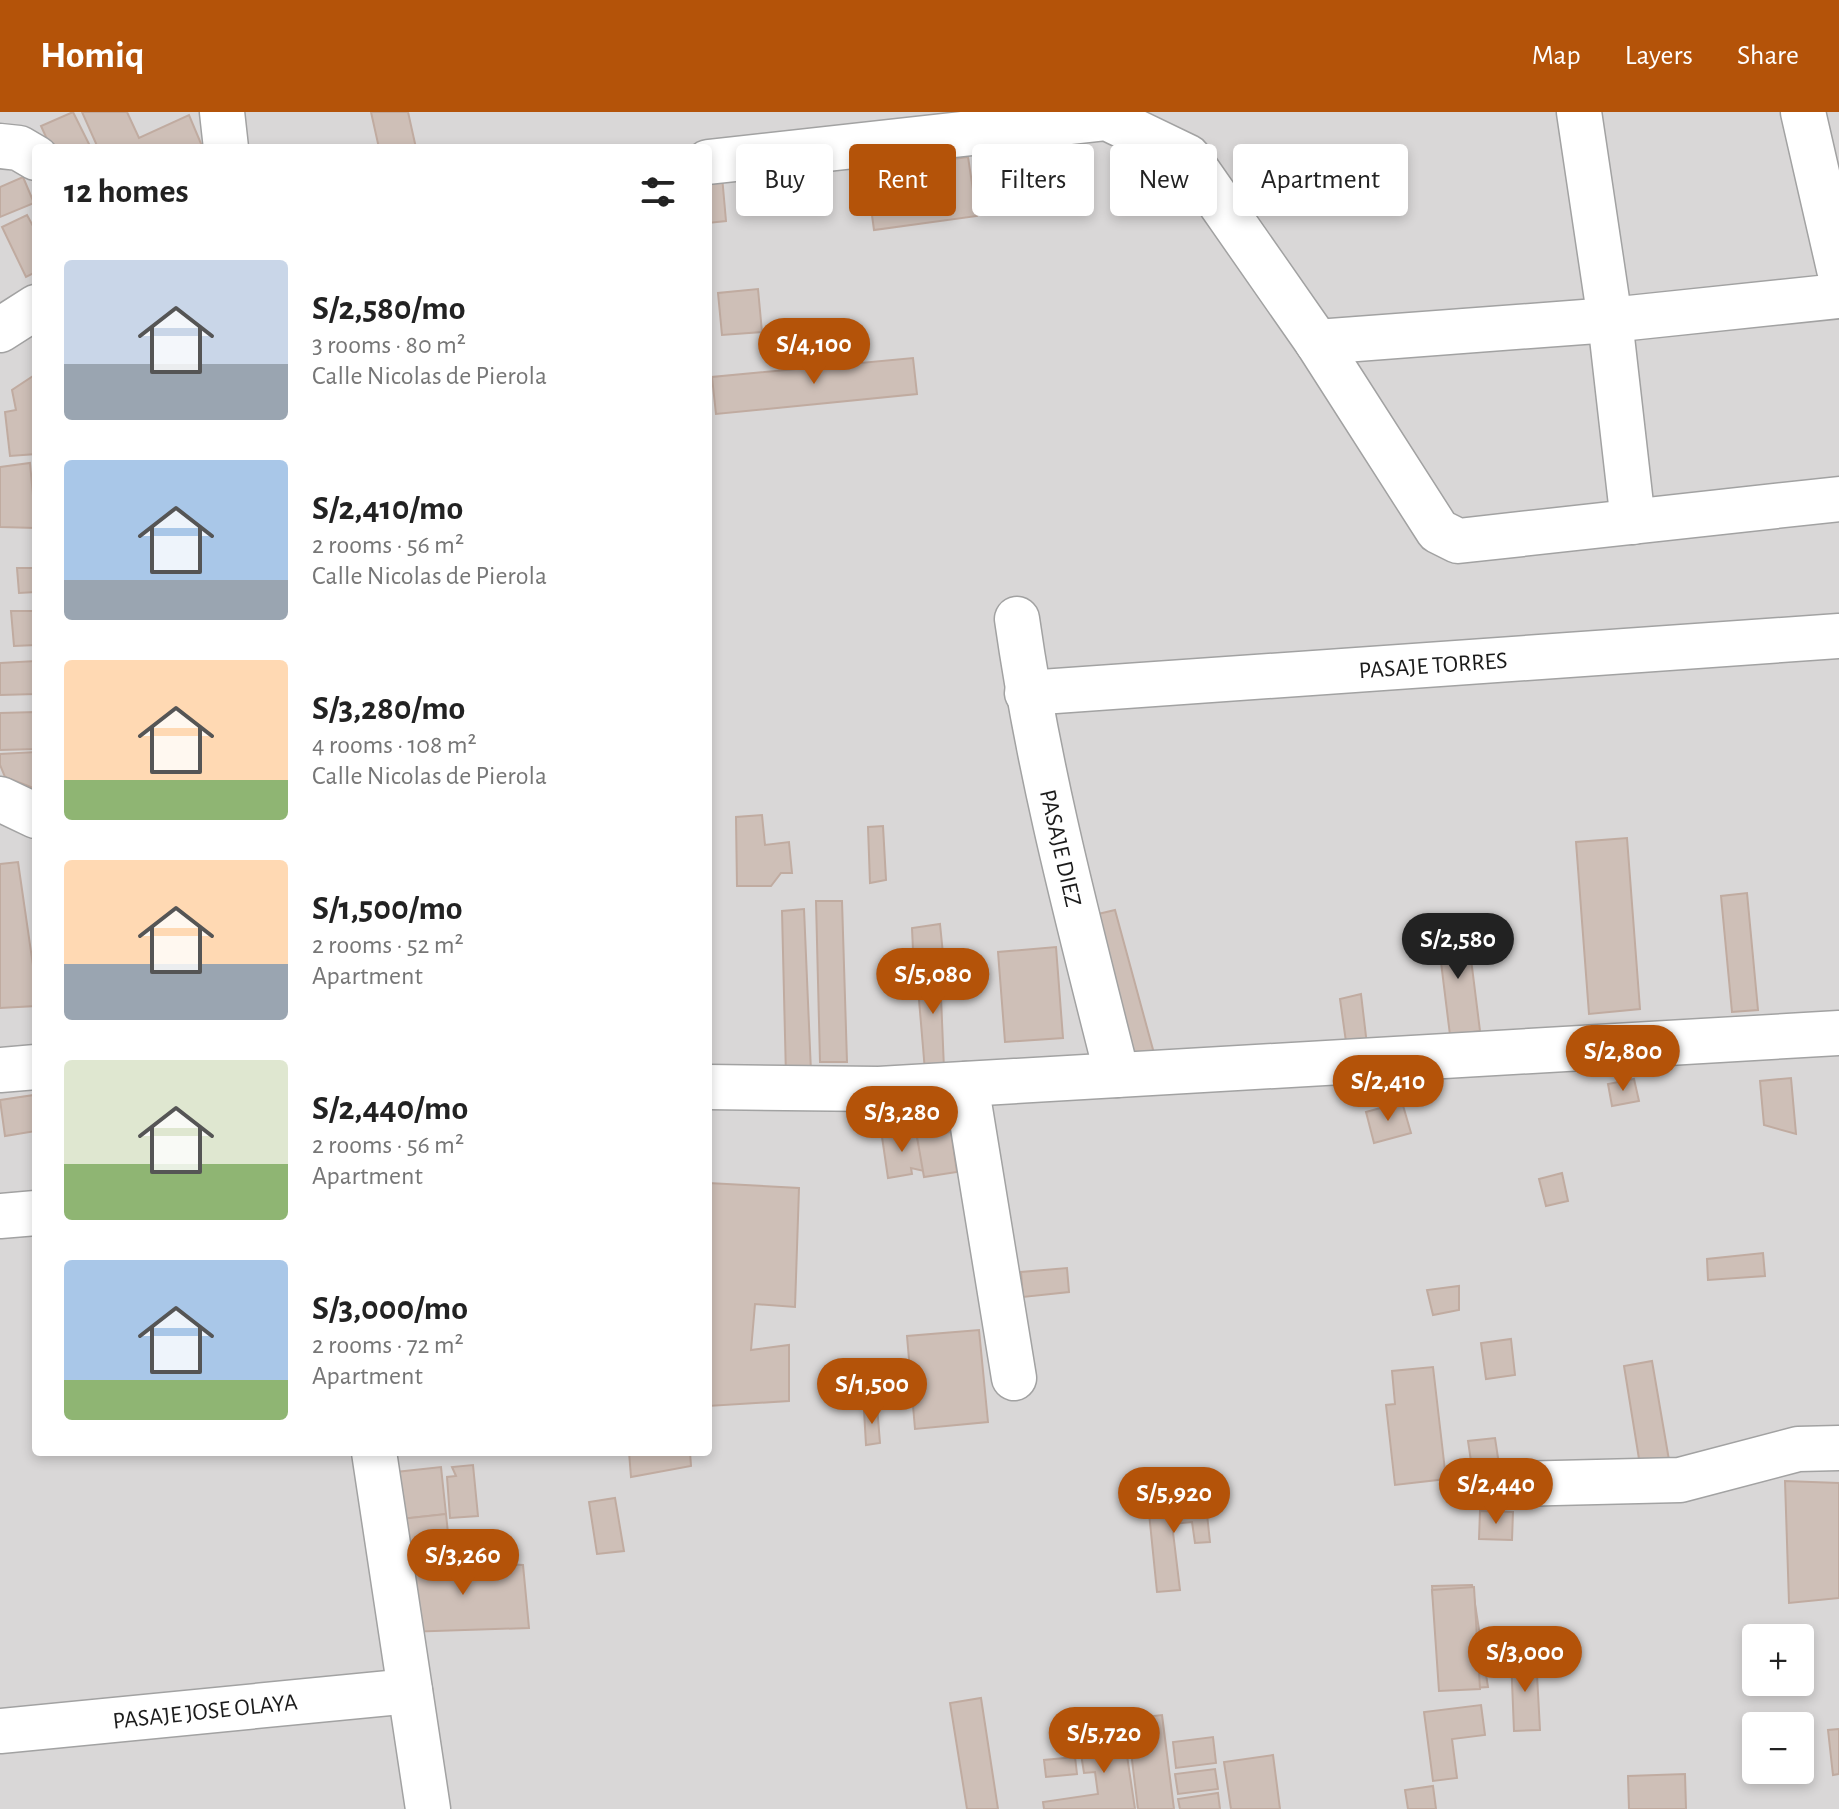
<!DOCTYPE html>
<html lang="en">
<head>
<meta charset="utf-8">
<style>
	body { margin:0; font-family:"Alegreya Sans",sans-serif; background:#f2f2f2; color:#222; height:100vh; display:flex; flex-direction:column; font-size:30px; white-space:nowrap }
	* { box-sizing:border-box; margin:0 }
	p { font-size:26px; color:#767676 }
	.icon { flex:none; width:44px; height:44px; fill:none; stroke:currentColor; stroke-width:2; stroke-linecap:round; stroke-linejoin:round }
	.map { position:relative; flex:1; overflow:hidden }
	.details { position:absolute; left:32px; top:32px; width:680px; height:1312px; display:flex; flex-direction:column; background:#fff; border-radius:8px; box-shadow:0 4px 12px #0003 }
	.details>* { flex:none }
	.top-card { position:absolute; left:736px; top:32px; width:760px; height:72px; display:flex; gap:16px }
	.fabs { position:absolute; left:1742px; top:1512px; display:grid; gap:16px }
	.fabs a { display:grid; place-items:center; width:72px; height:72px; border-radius:8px; background:#fff; box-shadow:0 4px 12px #0003; font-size:40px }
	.price { position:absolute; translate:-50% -68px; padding:0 18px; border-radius:28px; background:#b45309; color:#fff; font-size:26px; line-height:52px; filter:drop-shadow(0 2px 4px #0008) }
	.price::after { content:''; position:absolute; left:50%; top:48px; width:24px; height:18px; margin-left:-12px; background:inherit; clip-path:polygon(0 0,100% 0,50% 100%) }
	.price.current { background:#222; color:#fff }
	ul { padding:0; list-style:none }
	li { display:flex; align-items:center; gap:24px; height:200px; padding:0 32px }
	li span { display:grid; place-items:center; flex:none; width:224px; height:160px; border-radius:8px; color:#555 }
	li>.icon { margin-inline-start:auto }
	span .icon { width:96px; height:96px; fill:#fffc; stroke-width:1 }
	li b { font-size:34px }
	h2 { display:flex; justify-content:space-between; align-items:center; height:96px; padding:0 32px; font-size:34px }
	.tag { padding:0 28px; border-radius:8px; background:#fff; box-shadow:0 4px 12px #0003; font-size:28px; line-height:72px }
	.tag.current { background:#b45309; color:#fff }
	header { display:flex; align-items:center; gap:48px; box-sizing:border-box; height:112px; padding:0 40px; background:#b45309; color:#fff }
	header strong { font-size:38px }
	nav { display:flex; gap:44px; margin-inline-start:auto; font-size:28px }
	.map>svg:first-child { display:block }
	.residential { fill:#d9d7d7; fill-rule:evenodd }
	.building { fill:#cebfb7; stroke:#c0aba0; stroke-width:2 }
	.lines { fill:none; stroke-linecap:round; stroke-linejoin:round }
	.minor-casing { stroke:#a2a2a2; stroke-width:47 }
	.minor { stroke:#fff; stroke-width:44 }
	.labels { text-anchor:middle; stroke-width:6; stroke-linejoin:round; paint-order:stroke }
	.street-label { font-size:24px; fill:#1b1b1b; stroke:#fff }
</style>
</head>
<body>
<header>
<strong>Homiq</strong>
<nav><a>Map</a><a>Layers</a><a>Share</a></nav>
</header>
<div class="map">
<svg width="1839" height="1697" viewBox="0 0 1839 1697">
	<rect width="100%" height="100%" fill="#eee7de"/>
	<path class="residential" d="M0 0H1839V1697H0ZM36 36H708V1340H36ZM1756 1526H1800V1570H1756ZM1756 1614H1800V1658H1756Z"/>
	<g class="building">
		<path d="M73 0 91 36H51L41 14Z"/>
		<path d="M82 0H127L139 26 189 3 202 34 197 36H98Z"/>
		<path d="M371 0H408L416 36H379Z"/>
		<path d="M968 45 977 104 874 118 866 59Z"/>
		<path d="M722 64 726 109 708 111V66Z"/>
		<path d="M23 65 34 91 0 105V75Z"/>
		<path d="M27 103 34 116 36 115V160L26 165 2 115Z"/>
		<path d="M758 177 762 220 722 223 718 181Z"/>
		<path d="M913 246 917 282 716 302 712 265Z"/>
		<path d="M36 262V342L10 344 5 300 16 298 12 278Z"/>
		<path d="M30 351 36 416 0 415V355Z"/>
		<path d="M17 456H36V499V480L19 481Z"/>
		<path d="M11 499H36V533L14 534Z"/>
		<path d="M36 549V582L0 583V551Z"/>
		<path d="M36 600V637L0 638V601Z"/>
		<path d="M36 640V677L5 665 0 653V642Z"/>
		<path d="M762 703 765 733 789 730 792 761H781L771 774H737L736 705Z"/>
		<path d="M883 714 886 768 870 771 868 715Z"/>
		<path d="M1627 726 1640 897 1589 902 1576 730Z"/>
		<path d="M18 750 36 874V894L0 896V752Z"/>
		<path d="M1747 781 1758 898 1732 900 1721 784Z"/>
		<path d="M816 789H842L847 950H820Z"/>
		<path d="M804 797 811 960 786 965 782 799Z"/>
		<path d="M1115 798 1155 945 1123 949 1081 806Z"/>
		<path d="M940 812 943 842 936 857 914 860 912 816Z"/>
		<path d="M1467 815 1480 919 1450 923 1437 818Z"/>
		<path d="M1056 835 1063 926 1005 930 998 840Z"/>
		<path d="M950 857 952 883 941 885 944 957 925 959 917 864Z"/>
		<path d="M1361 882 1367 933 1347 937 1340 887Z"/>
		<path d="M1791 966 1796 1022 1764 1013 1760 969Z"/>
		<path d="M1634 967 1639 989 1612 994 1608 972Z"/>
		<path d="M34 983 36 1019 5 1024 0 988Z"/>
		<path d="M1402 990 1411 1021 1374 1031 1366 1000Z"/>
		<path d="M916 1019 924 1059 911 1056 912 1062 888 1066 882 1025Z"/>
		<path d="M951 1020 957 1060 924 1065 917 1025Z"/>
		<path d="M1562 1061 1568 1089 1546 1094 1539 1067Z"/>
		<path d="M708 1071 799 1076 795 1195 755 1192 751 1238 789 1233V1289L708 1294Z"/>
		<path d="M1763 1141 1765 1164 1708 1168 1707 1147Z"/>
		<path d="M1067 1156 1069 1180 1023 1185 1021 1160Z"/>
		<path d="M1459 1174V1198L1433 1203 1427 1178Z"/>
		<path d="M979 1218 988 1310 915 1317 907 1224Z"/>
		<path d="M1511 1227 1515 1263 1486 1267 1481 1231Z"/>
		<path d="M1652 1249 1669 1348 1640 1353 1624 1254Z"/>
		<path d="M1433 1255 1446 1367 1395 1373 1386 1293 1395 1292 1392 1259Z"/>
		<path d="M877 1294 880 1331 866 1333 864 1298Z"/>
		<path d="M1495 1326 1500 1359 1473 1363 1468 1329Z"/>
		<path d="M629 1340H690L691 1354 631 1365Z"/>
		<path d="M473 1353 478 1404 450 1406 447 1365 456 1364 452 1355Z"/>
		<path d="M441 1355 446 1402 392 1408 387 1361Z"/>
		<path d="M1785 1369 1839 1371V1486L1789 1491Z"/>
		<path d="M1205 1384 1210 1430 1195 1431 1192 1410 1172 1412 1180 1478 1157 1480 1148 1391Z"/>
		<path d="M615 1386 624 1439 597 1442 589 1390Z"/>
		<path d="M1480 1399 1513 1400 1512 1428 1479 1427Z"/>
		<path d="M446 1402 451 1450 397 1456 392 1408Z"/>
		<path d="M451 1450 523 1453 529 1516 405 1520 397 1456Z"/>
		<path d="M1472 1473 1488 1575 1442 1578 1432 1474Z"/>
		<path d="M1474 1475 1480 1577 1439 1579 1432 1478Z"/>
		<path d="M1536 1544 1540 1618 1514 1619 1511 1545Z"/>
		<path d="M981 1586 998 1697H967L950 1591Z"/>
		<path d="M1481 1593 1485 1623 1452 1627 1457 1666 1433 1669 1424 1600Z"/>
		<path d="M1162 1603 1174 1697H1138L1127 1607Z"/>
		<path d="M1123 1617 1135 1697H1044L1043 1690 1098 1682 1095 1660 1084 1661 1081 1642 1091 1641 1088 1621Z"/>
		<path d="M1839 1617V1662L1833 1663 1828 1618Z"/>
		<path d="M1213 1625 1216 1651 1176 1656 1173 1630Z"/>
		<path d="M1273 1643 1280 1697H1231L1224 1650Z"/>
		<path d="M1075 1645 1077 1662 1046 1665 1044 1648Z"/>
		<path d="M1215 1657 1218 1677 1178 1682 1175 1662Z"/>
		<path d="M1685 1662 1686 1697H1629L1628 1664Z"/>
		<path d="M1433 1674 1436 1697H1408L1405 1678Z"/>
		<path d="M1218 1681 1220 1697H1180L1178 1687Z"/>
	</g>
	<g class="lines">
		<defs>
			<g id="minor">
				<path d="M222 0 226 36"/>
				<path d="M1579 0 1610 208 1633 410"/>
				<path d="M1803 0 1839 157"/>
				<path d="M0 34 19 36 36 46"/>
				<path d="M708 50 1107 6 1188 45 1317 230 1438 419 1458 429 1839 387"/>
				<path d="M0 218 36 195"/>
				<path d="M1317 230 1610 208 1839 184"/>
				<path d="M1017 507C1039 662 1079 812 1117 963"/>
				<path d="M1027 581 1839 524"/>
				<path d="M0 687 36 704"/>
				<path d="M0 958 36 955"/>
				<path d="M966 972 1014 1266"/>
				<path d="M708 975 879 977 1839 921"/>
				<path d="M0 1104 36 1101"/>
				<path d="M374 1340 428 1697"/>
				<path d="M1512 1372 1680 1368 1798 1337 1839 1336"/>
				<path d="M0 1619 410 1579"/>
			</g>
		</defs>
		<use href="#minor" class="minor-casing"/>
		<use href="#minor" class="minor"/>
	</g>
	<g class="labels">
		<g class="street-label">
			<text transform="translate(1433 553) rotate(-4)" y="8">PASAJE TORRES</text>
			<text transform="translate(1061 736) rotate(77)" y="8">PASAJE DIEZ</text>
			<text transform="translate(205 1599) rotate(-6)" y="8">PASAJE JOSE OLAYA</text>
		</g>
	</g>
</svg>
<div class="fabs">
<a>+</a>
<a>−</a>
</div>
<b class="price" style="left:814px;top:274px">S/4,100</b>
<b class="price current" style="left:1458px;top:869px">S/2,580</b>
<b class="price" style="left:933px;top:904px">S/5,080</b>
<b class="price" style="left:1623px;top:981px">S/2,800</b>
<b class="price" style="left:1388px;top:1011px">S/2,410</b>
<b class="price" style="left:902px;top:1042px">S/3,280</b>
<b class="price" style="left:872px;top:1314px">S/1,500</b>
<b class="price" style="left:1496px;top:1414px">S/2,440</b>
<b class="price" style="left:1174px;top:1423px">S/5,920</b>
<b class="price" style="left:463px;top:1485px">S/3,260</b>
<b class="price" style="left:1525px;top:1582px">S/3,000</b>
<b class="price" style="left:1104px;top:1663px">S/5,720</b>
<div class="top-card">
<a class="tag">Buy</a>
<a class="tag current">Rent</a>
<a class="tag">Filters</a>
<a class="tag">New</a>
<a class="tag">Apartment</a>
</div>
<section class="details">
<h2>12 homes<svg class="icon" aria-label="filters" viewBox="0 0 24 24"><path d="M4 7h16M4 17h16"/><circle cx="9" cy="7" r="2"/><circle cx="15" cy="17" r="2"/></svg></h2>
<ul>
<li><span style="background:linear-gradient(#c9d6e8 65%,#9aa5b1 0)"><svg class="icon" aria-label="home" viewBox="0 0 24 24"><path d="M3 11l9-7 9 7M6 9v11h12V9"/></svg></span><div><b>S/2,580/mo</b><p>3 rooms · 80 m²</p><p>Calle Nicolas de Pierola</p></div></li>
<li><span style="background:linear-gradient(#a9c7e8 75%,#9aa5b1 0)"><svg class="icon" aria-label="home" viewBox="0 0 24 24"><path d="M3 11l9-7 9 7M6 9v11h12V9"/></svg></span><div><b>S/2,410/mo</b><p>2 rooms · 56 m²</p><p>Calle Nicolas de Pierola</p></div></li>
<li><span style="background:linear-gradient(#ffd9b3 75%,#8fb573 0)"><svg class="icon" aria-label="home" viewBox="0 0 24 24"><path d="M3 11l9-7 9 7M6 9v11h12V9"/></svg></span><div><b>S/3,280/mo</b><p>4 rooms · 108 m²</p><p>Calle Nicolas de Pierola</p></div></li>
<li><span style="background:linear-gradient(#ffd9b3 65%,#9aa5b1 0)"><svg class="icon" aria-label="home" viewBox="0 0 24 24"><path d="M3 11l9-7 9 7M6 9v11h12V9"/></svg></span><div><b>S/1,500/mo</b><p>2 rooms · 52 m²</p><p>Apartment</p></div></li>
<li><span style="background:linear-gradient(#dfe7d0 65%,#8fb573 0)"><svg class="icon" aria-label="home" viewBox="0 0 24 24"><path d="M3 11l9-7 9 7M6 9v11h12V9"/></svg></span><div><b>S/2,440/mo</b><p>2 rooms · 56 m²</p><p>Apartment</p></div></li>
<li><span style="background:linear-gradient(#a9c7e8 75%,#8fb573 0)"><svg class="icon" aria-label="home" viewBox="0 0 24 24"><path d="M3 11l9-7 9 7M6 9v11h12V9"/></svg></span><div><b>S/3,000/mo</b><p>2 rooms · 72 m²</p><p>Apartment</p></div></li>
</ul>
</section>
</div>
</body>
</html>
